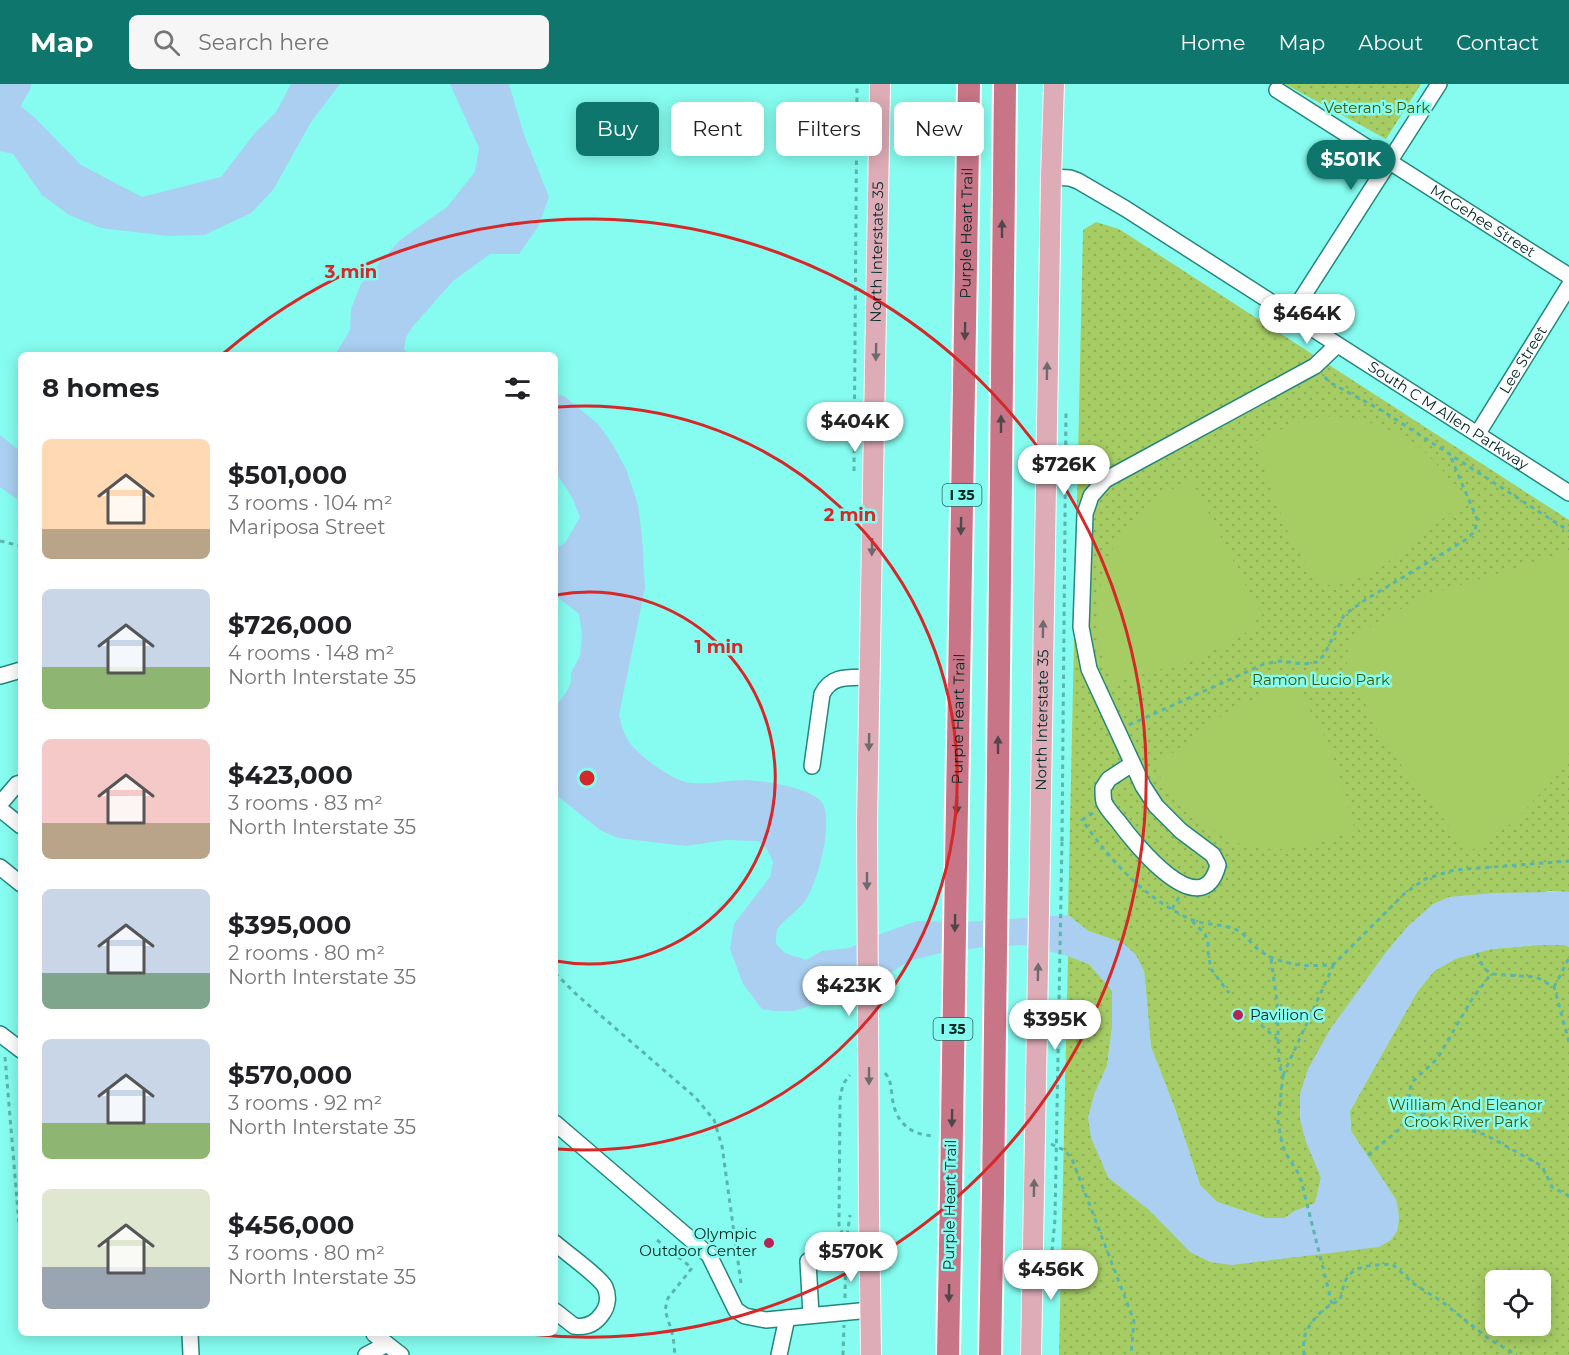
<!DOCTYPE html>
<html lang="en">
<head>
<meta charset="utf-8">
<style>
	body { margin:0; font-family:Montserrat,sans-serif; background:#f6f6f6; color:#202124; height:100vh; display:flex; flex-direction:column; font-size:22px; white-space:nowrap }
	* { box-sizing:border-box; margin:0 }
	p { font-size:20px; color:#757577 }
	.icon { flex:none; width:33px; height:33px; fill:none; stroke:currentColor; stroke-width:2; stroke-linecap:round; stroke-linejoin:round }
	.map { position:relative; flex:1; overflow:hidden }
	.panel { position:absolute; left:18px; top:268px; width:540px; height:984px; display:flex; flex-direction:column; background:#fff; border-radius:9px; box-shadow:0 3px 15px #0003 }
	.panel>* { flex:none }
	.guide { position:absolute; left:576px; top:18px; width:570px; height:54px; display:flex; gap:12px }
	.buttons { position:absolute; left:1485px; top:1186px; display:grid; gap:12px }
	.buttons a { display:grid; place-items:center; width:66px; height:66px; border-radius:9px; background:#fff; box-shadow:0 3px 15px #0003; font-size:30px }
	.price { position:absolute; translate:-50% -51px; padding:0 14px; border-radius:21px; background:#fff; color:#222; font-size:20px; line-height:39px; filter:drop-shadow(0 2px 3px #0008) }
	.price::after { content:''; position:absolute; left:50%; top:36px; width:18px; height:14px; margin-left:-9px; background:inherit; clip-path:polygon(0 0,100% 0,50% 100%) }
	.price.on { background:#0f766e; color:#fff }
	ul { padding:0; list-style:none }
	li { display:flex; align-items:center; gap:18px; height:150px; padding:0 24px }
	li span { display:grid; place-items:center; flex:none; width:168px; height:120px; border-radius:9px; color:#555 }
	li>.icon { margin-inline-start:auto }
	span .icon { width:72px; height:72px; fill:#fffc; stroke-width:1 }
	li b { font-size:26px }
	h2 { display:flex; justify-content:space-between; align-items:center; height:72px; padding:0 24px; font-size:26px }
	.chip { padding:0 21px; border-radius:9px; background:#fff; box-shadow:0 3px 15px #0003; font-size:21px; line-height:54px }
	.chip.on { background:#0f766e; color:#fff }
	header { display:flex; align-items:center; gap:36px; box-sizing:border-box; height:84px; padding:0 30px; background:#0f766e; color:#fff }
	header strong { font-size:28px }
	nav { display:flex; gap:33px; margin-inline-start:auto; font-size:21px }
	.search { width:420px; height:54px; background:#f6f6f6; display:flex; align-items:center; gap:15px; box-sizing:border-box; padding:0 21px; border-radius:9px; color:#757577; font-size:22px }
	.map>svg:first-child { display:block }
	.park { fill:url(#park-dots); fill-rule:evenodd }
	.pitch { fill:#a6cd64 }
	.water { fill:#aacff0 }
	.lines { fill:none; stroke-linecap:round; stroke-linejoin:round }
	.river { stroke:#aacff0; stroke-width:28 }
	.minor-casing { stroke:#25867d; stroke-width:18 }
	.major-casing { stroke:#fff; stroke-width:22 }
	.highway-casing { stroke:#fff; stroke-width:26 }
	.path { stroke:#59b6ac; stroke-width:3; stroke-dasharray:4.5 4.5; stroke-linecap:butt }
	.minor { stroke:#fff; stroke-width:15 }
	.major { stroke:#ddacb7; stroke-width:20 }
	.highway { stroke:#c77587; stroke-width:22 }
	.major-bridge-casing { stroke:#fff; stroke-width:22; stroke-linecap:butt }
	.highway-bridge-casing { stroke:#fff; stroke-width:26; stroke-linecap:butt }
	.path-bridge { stroke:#59b6ac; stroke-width:3; stroke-dasharray:4.5 4.5; stroke-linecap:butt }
	.major-bridge { stroke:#ddacb7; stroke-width:20 }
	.highway-bridge { stroke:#c77587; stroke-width:22 }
	.oneway { fill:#50474c }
	.oneway2 { fill:#6e6a6e }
	.ring { fill:none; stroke:#d62828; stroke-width:3 }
	.poi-dot { fill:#b42456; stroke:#85fcef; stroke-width:2 }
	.labels { text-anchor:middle; stroke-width:5; stroke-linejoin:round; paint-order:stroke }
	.shield { fill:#85fcef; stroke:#286861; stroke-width:1.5 }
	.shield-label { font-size:14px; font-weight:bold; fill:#002824 }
	.park-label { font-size:15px; fill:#415a00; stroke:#85fcef }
	.street-label { font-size:15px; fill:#002824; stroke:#85fcef }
	.poi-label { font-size:15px; fill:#002824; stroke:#85fcef; text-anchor:start }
	.centre { fill:#d62828; stroke:#85fcef; stroke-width:3 }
	.ring-label { font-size:18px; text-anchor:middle; font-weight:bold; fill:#d62828; stroke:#85fcef; stroke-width:5; stroke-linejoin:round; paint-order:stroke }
</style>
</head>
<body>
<header>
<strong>Map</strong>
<div class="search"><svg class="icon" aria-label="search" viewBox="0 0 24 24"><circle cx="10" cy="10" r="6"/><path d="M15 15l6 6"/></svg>Search here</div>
<nav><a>Home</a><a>Map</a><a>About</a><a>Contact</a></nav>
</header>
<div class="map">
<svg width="1569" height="1271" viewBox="0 0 1569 1271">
	<defs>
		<pattern id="park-dots" width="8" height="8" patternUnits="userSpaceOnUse" patternTransform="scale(1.5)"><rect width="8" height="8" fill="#a6cd64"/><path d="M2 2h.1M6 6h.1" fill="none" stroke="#8db057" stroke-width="1.8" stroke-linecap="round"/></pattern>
	</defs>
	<rect width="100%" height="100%" fill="#85fcef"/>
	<g class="park">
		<path d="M1285 0H1421L1386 55Z"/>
		<path d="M1096 138 1119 145 1569 436V808L1548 807 1387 867 1360 906 1315 1077 1321 1094 1315 1120 1295 1127 1285 1134H1265L1217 1118 1200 1101 1175 1025 1151 963 1144 887 1123 859 1088 847 1068 831 1083 146Z"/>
		<path d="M1538 861H1565L1569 863V1271H1059L1068 872 1089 880 1112 906V944L1107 982 1094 1011 1108 1093 1148 1125 1397 1147 1399 1133 1396 1116 1351 1047 1350 1027 1417 908 1434 887 1455 875 1491 865ZM1496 1197H1540V1242H1496Z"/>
	</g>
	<g class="pitch">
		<path d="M1322 332 1352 334 1382 342 1419 362 1443 387 1465 417 1378 486 1332 502 1315 496 1288 449 1254 358 1293 340Z"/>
		<path d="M1191 395 1260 529 1253 545 1197 575 1112 599 1101 569 1098 540V512L1105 480 1118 454 1149 418Z"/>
		<path d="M1566 468 1569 473V669L1552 697 1515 737 1469 768 1381 655 1345 575 1352 553 1422 513Z"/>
		<path d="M1281 602 1300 608 1328 659 1355 746C1330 755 1306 764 1279 765 1224 768 1180 727 1154 683L1227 628Z"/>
	</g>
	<g class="water">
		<path d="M291 0H340L311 38 273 106 251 129 204 151 168 152 101 144 69 131 42 111 13 70 0 67V25L18 20 35 34 81 81 142 113 221 93 254 50 276 28Z"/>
		<path d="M450 0H509L523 48 549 113 538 143 519 170H490L453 197 414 241 406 253 404 265 409 271H335L350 246 351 225 361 200 400 156 447 123 475 88 479 64Z"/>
		<path d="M555 310 564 312 598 340 613 361 626 385 638 421 642 453 645 504 619 631C622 643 625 655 634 664 645 676 675 698 691 699 710 701 728 696 746 696 764 697 814 704 823 720 833 741 818 798 805 817 799 826 780 839 777 846 776 850 776 856 776 860L785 869 806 876 822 867 849 864 883 849 917 837 966 838 1068 831 1088 847 1123 859 1136 871 1144 887 1151 963 1175 1025 1200 1101 1217 1118 1265 1134H1285L1295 1127 1315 1119 1321 1094 1306 1058 1300 1036V1010L1308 985 1331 944 1387 867 1408 842 1433 820 1449 813 1493 809 1569 808V863L1565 861H1538L1491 865 1455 875 1434 887 1417 908 1350 1027 1351 1047 1396 1116 1399 1133 1397 1147 1391 1156 1379 1163 1232 1181 1210 1178 1190 1168 1148 1125 1108 1093 1091 1054 1088 1033 1094 1011 1107 982 1112 944V907L1089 880 1068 872 1024 861 984 863 941 869 909 877 862 907 793 927H774L762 925 743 900 730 865 734 840 770 793 773 778 767 765 758 757 725 756 686 762 618 754 600 746 560 714 555 708V623L566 609 571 598V589L580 572 582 550 579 530 555 511V465L565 459 580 433 572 413 555 387Z"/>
		<path d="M0 351 21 368V418L0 403Z"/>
	</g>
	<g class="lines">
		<path class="river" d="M0 30 17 0"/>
		<defs>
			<g id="minor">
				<path id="s1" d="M1277 6 1569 192"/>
				<path id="s2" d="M1051 93 1070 94 1078 97 1126 125 1569 409"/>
				<path d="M1291 231 1439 0"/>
				<path id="s3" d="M1478 349 1569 202"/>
				<path d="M0 592 21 586"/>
				<path d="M1132 680 1109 695 1103 704C1103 709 1103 714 1104 718 1107 725 1113 731 1118 737 1134 759 1202 844 1218 781L1213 771 1181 747 1156 722 1143 702 1089 585 1081 543 1085 430 1091 412 1105 396 1315 282 1337 261"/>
				<path d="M812 682 822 610C832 590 850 594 870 593"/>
				<path d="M0 720 17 700 21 699"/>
				<path d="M0 725 21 742"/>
				<path d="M0 783 21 800"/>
				<path d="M0 950 21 966"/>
				<path d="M555 1039 709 1171 736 1226 745 1232 766 1236 870 1226"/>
				<path d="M555 1159C565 1168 600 1193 605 1203 609 1212 608 1222 602 1230 595 1240 586 1244 574 1242L555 1227"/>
				<path d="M808 1177 811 1231"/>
				<path d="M190 1250 191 1271"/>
				<path d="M374 1250 401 1271"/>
				<path d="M366 1271 387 1260"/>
				<path d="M779 1271 787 1234"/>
			</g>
			<g id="major">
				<path id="s4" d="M867 738 880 0"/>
				<path id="s5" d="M1040 771 1051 93 1054 0"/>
				<path d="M869 1127 871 1271"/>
				<path d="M1031 1271 1033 1162"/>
			</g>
			<g id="highway">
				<path id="s6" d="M956 781 969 0"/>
				<path d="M997 782 1005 0"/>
				<path d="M948 1271 951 1109"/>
				<path d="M990 1271 993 1108"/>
			</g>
		</defs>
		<use href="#minor" class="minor-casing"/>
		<use href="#major" class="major-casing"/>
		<use href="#highway" class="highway-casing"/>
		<g class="path">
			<path d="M1325 293 1329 298 1381 326 1569 447"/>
			<path d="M854 387 857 0"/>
			<path d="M0 457 21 462"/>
			<path d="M1129 641 1264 580 1280 577 1304 580 1317 578 1324 571 1344 531 1365 516 1465 456 1475 447 1477 435 1449 369"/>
			<path d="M1093 729 1082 736C1111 777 1143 813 1190 835 1205 842 1224 839 1239 847 1247 852 1252 861 1259 866 1279 881 1310 884 1334 880L1404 810 1425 795 1454 786 1569 777"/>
			<path d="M1062 757 1066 327"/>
			<path d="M1172 825 1179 813"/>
			<path d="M1192 837 1205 850 1208 858V868L1211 885 1229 909"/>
			<path d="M1477 869 1483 883 1491 890"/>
			<path d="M1271 875 1277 918 1279 980 1283 991 1334 880"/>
			<path d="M555 889 577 911 696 1014 714 1036 722 1062 741 1199"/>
			<path d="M1554 903 1569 874"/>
			<path d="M1261 941 1278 956"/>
			<path d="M1569 958 1554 903 1536 893 1491 890 1472 915 1437 975 1412 998 1409 1009 1412 1028 1486 1051 1542 1082 1552 1103 1569 1112"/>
			<path d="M5 973 21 1164"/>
			<path d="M885 989C891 996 891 1003 892 1012 895 1037 908 1050 933 1052"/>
			<path d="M1283 991 1278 1038 1282 1059 1285 1068 1300 1092 1332 1220"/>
			<path d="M1051 1060 1064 1066 1072 1075 1134 1237 1131 1271"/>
			<path d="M1368 1071 1401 1044 1412 1028"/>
			<path d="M657 1156 692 1184 668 1214 665 1226 673 1252 675 1271"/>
			<path d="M846 1159 839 1141 840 1015 843 1000 850 991"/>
			<path d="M845 1214 846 1159 850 1131"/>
			<path d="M843 1271 844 1241"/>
			<path d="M1304 1271C1304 1266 1303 1261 1304 1256 1306 1240 1324 1222 1339 1217 1343 1210 1342 1201 1347 1194 1356 1180 1377 1181 1392 1180L1414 1200 1441 1217 1489 1255 1517 1271"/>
		</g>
		<use href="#minor" class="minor"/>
		<use href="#major" class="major"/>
		<use href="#highway" class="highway"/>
		<defs>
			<g id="major-bridge">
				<path d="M867 738 869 1127"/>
				<path d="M1033 1162 1040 771"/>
			</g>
			<g id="highway-bridge">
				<path d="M993 1108 997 782"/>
				<path d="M951 1109 956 781"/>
			</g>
		</defs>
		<use href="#major-bridge" class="major-bridge-casing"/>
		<use href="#highway-bridge" class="highway-bridge-casing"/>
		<path class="path-bridge" d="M1052 1167 1055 1135 1062 757"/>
		<use href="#major-bridge" class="major-bridge"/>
		<use href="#highway-bridge" class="highway-bridge"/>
	</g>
	<defs><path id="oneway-solid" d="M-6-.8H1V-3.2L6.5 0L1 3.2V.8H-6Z" transform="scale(1.5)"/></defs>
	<g class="oneway">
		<use href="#oneway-solid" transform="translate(1002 145) rotate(-90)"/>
		<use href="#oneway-solid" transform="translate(965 247) rotate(91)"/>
		<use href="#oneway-solid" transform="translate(1001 340) rotate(-90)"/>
		<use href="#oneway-solid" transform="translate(961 442) rotate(91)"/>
		<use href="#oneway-solid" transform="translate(998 661) rotate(-90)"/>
		<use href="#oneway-solid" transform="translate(957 721) rotate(91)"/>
		<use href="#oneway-solid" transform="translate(955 839) rotate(91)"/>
		<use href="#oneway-solid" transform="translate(952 1034) rotate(91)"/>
		<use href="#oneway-solid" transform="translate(949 1209) rotate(91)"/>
	</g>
	<g class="oneway2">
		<use href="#oneway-solid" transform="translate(876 268) rotate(91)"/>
		<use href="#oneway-solid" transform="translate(1047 287) rotate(-89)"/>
		<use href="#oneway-solid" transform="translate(872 463) rotate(91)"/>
		<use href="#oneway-solid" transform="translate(1043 545) rotate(-89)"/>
		<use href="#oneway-solid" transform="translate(869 658) rotate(91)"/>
		<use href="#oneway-solid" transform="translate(867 797) rotate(90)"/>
		<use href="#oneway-solid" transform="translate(1038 888) rotate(-89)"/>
		<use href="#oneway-solid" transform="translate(869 992) rotate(90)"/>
		<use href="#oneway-solid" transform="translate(1034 1104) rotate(-89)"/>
	</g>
	<g class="ring">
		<path d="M556 511A186 186 0 1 1 556 877"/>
		<path d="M558 323A372 372 0 1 1 558 1065"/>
		<path d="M224 269A559 559 0 1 1 529 1250"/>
	</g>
	<g class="poi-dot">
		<circle cx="1238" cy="931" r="6"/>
		<circle cx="769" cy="1159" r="6"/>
	</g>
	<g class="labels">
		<g class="shield">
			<rect x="942.5" y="400" width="39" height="22" rx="4.5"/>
			<rect x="933.5" y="934" width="39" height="22" rx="4.5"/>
		</g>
		<g class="shield-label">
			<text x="962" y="416">I 35</text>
			<text x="953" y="950">I 35</text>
		</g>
		<g class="park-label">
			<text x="1377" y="29">Veteran's Park</text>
			<text x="1321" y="601">Ramon Lucio Park</text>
			<text x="1466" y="1026">William And Eleanor<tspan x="1466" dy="17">Crook River Park</tspan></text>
		</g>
		<g class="street-label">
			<text dy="5" stroke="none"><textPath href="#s1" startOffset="244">McGehee Street</textPath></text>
			<text dy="5" stroke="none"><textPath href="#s6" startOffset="632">Purple Heart Trail</textPath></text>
			<text dy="5" stroke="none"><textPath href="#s4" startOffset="570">North Interstate 35</textPath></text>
			<text dy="5" stroke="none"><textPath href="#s3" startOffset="86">Lee Street</textPath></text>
			<text dy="5" stroke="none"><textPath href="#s2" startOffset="466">South C M Allen Parkway</textPath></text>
			<text dy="5" stroke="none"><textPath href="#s6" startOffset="146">Purple Heart Trail</textPath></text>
			<text dy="5" stroke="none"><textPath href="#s5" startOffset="135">North Interstate 35</textPath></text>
			<text transform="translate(950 1121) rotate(-89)" y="5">Purple Heart Trail</text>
		</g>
		<g class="poi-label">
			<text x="1250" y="936">Pavilion C</text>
			<text x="757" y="1155" text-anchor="end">Olympic<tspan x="757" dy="17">Outdoor Center</tspan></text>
		</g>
	</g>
	<circle cx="587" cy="694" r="9" class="centre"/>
	<g class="ring-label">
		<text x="351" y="194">3 min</text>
		<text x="850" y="437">2 min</text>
		<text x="719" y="569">1 min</text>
	</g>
</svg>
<div class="buttons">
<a><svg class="icon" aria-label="locate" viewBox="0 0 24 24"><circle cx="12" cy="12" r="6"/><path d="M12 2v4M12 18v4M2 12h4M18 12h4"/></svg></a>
</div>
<b class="price on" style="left:1351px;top:107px">$501K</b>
<b class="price" style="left:1307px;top:261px">$464K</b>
<b class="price" style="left:855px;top:369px">$404K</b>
<b class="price" style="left:1064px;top:412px">$726K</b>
<b class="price" style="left:849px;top:933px">$423K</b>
<b class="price" style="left:1055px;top:967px">$395K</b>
<b class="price" style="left:851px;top:1199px">$570K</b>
<b class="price" style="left:1051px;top:1217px">$456K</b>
<div class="guide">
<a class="chip on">Buy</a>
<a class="chip">Rent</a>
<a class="chip">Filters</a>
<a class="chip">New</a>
</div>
<section class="panel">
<h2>8 homes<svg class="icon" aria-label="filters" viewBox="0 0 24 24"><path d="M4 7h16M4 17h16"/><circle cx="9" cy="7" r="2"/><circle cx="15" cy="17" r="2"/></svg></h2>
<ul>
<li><span style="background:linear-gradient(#ffd9b3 75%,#b9a48a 0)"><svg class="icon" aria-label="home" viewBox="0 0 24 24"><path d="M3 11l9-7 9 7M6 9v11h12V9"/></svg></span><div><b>$501,000</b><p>3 rooms · 104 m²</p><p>Mariposa Street</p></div></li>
<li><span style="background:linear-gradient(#c9d6e8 65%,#8fb573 0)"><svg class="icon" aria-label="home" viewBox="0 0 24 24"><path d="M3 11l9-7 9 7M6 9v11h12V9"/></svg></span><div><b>$726,000</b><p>4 rooms · 148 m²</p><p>North Interstate 35</p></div></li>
<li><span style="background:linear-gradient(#f6c9c9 70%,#b9a48a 0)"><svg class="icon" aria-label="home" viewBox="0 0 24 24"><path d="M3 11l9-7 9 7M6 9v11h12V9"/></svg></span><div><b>$423,000</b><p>3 rooms · 83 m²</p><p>North Interstate 35</p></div></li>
<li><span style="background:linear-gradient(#c9d6e8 70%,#7fa58c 0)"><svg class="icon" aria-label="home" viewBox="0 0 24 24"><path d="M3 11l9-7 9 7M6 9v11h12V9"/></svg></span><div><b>$395,000</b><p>2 rooms · 80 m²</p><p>North Interstate 35</p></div></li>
<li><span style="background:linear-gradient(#c9d6e8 70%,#8fb573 0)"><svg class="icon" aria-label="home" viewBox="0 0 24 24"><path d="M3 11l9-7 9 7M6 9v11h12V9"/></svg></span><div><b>$570,000</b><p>3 rooms · 92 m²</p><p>North Interstate 35</p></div></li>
<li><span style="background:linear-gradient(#dfe7d0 65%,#9aa5b1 0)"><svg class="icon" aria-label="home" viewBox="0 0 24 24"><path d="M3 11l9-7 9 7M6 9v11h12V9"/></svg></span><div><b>$456,000</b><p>3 rooms · 80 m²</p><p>North Interstate 35</p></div></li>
</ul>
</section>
</div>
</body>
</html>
